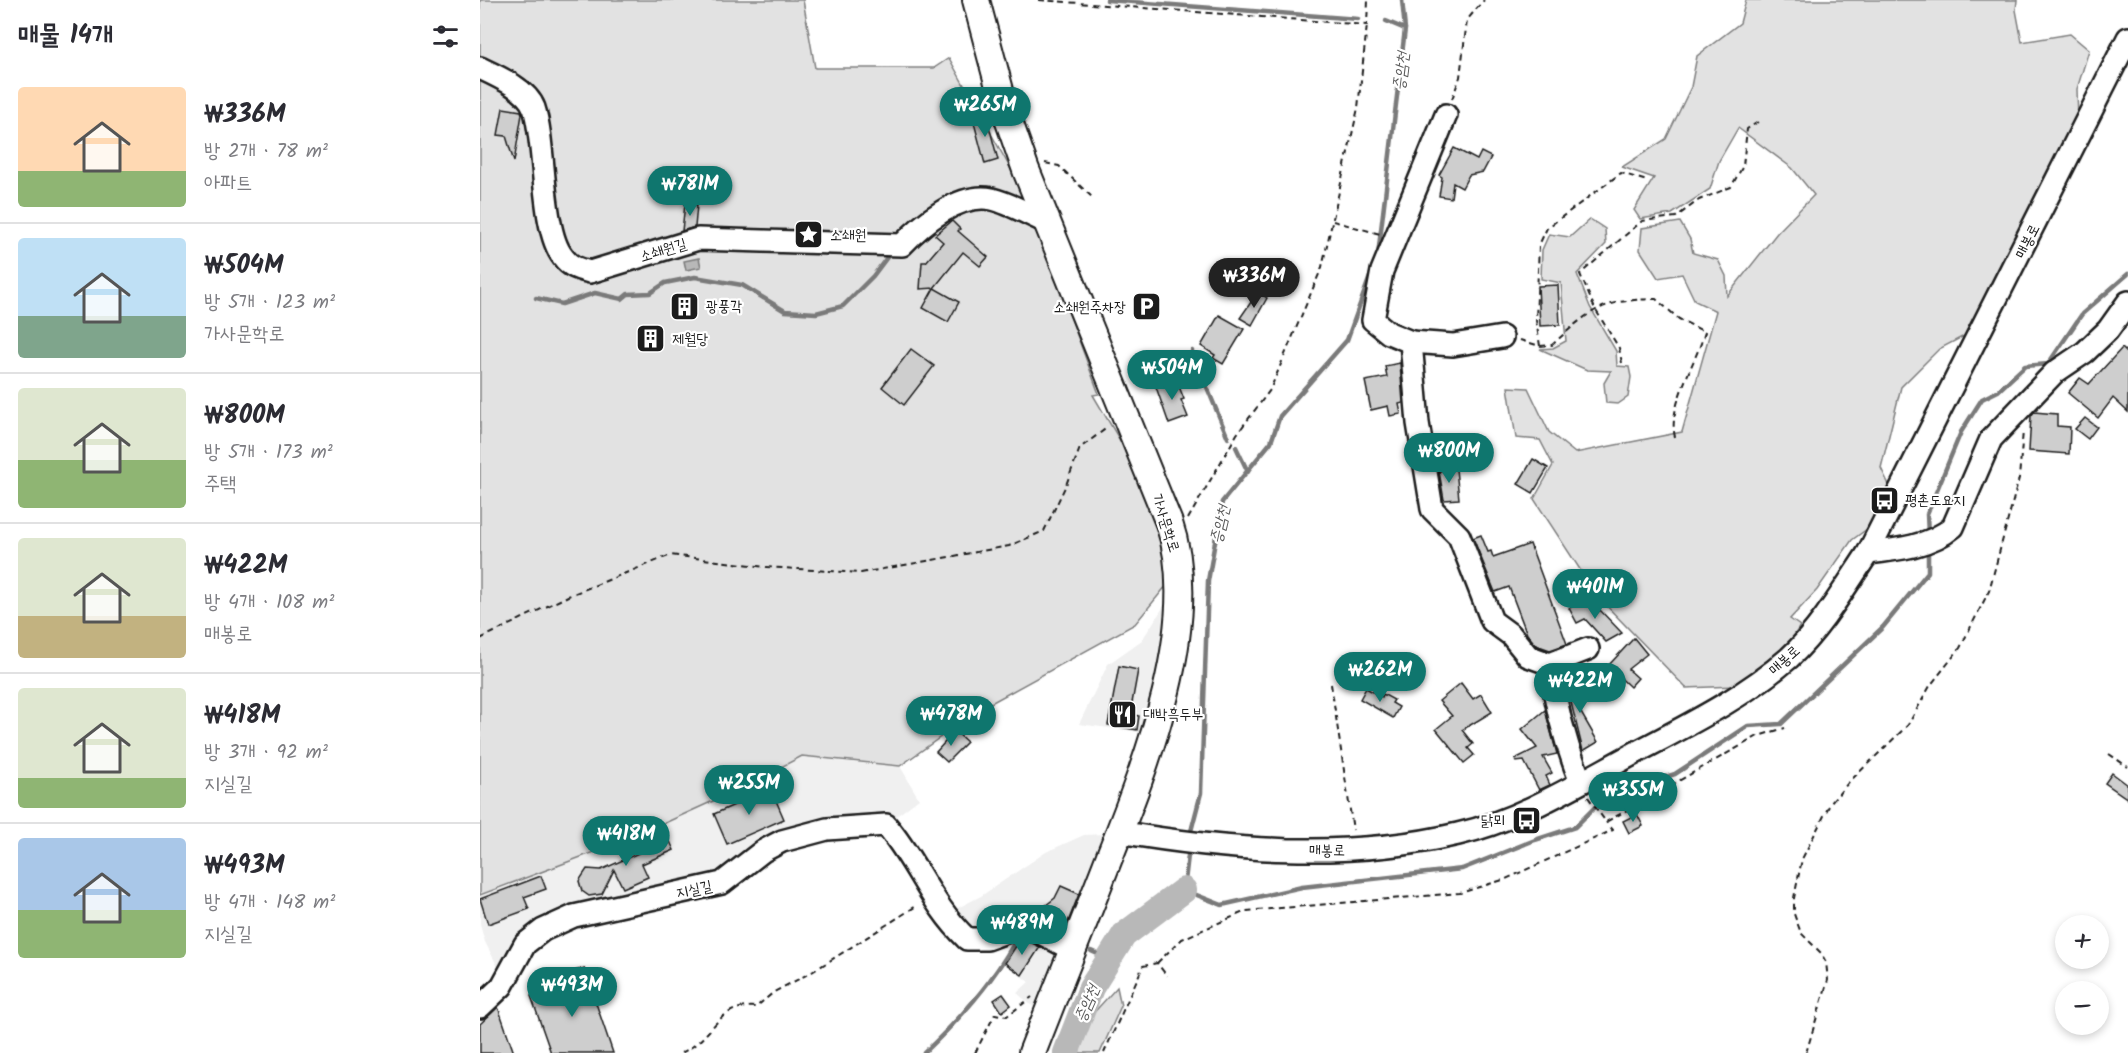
<!DOCTYPE html>
<html lang="ko">
<head>
<meta charset="utf-8">
<style>
	body { margin:0; font-family:Kalam,"Poor Story",sans-serif; background:#f7f7f7; color:#2b2b33; height:100vh; display:flex; flex-direction:column; font-size:22px; white-space:nowrap }
	* { box-sizing:border-box; margin:0 }
	p { font-size:20px; color:#7c7c81 }
	.icon { flex:none; width:33px; height:33px; fill:none; stroke:currentColor; stroke-width:2; stroke-linecap:round; stroke-linejoin:round }
	.map { position:relative; flex:1; overflow:hidden }
	.sheet { display:flex; flex-direction:column; background:#fff; width:480px }
	.sheet>* { flex:none }
	.fabs { position:absolute; left:1575px; top:915px; display:grid; gap:12px }
	.fabs a { display:grid; place-items:center; width:54px; height:54px; border-radius:50%; background:#fff; box-shadow:0 3px 9px #0003; font-size:30px }
	.price { position:absolute; translate:-50% -51px; padding:0 14px; border-radius:21px; background:#0f766e; color:#fff; font-size:20px; line-height:39px; filter:drop-shadow(0 2px 3px #0008) }
	.price::after { content:''; position:absolute; left:50%; top:36px; width:18px; height:14px; margin-left:-9px; background:inherit; clip-path:polygon(0 0,100% 0,50% 100%) }
	.price.on { background:#222; color:#fff }
	ul { padding:0; list-style:none }
	li { display:flex; align-items:center; gap:18px; height:150px; padding:0 18px }
	li+li { border-top:2px solid #e1e1e2 }
	li span { display:grid; place-items:center; flex:none; width:168px; height:120px; border-radius:6px; color:#555 }
	li>.icon { margin-inline-start:auto }
	span .icon { width:72px; height:72px; fill:#fffc; stroke-width:1 }
	li b { font-size:26px }
	h2 { display:flex; justify-content:space-between; align-items:center; height:72px; padding:0 18px; font-size:26px }
	main { display:flex; flex:1; min-height:0 }
	.map>svg:first-child { display:block }
	.built { fill:#f0f0f0 }
	.green { fill:#e2e2e2; stroke:#7f7f7f; stroke-width:1.5 }
	.water { fill:#b8b8b8; stroke:#7a7a7a; stroke-width:1.5 }
	.lines { fill:none; stroke-linecap:round; stroke-linejoin:round }
	.stream { stroke:#7a7a7a; stroke-width:4.5 }
	.river { stroke:#b8b8b8; stroke-width:26 }
	.building { fill:#cecece; stroke:#1c1c1c; stroke-width:1.5 }
	.minor-casing { stroke:#1c1c1c; stroke-width:26 }
	.major-casing { stroke:#1c1c1c; stroke-width:30 }
	.path { stroke:#1c1c1c; stroke-width:2; stroke-dasharray:6 4.5; stroke-linecap:butt }
	.minor { stroke:#fff; stroke-width:21 }
	.major { stroke:#fff; stroke-width:26 }
	.labels { text-anchor:middle; stroke-width:4.5; stroke-linejoin:round; paint-order:stroke }
	.poi-label { font-size:15px; fill:#1c1c1c; stroke:#fff; text-anchor:start }
	.street-label { font-size:15px; fill:#1c1c1c; stroke:#fff }
	.water-label { font-size:16px; font-style:italic; fill:#5a5a5a; stroke:#fff }
</style>
</head>
<body>
<main>
<section class="sheet">
<h2>매물 14개<svg class="icon" aria-label="filters" viewBox="0 0 24 24"><path d="M4 7h16M4 17h16"/><circle cx="9" cy="7" r="2"/><circle cx="15" cy="17" r="2"/></svg></h2>
<ul>
<li><span style="background:linear-gradient(#ffd9b3 70%,#8fb573 0)"><svg class="icon" aria-label="home" viewBox="0 0 24 24"><path d="M3 11l9-7 9 7M6 9v11h12V9"/></svg></span><div><b>₩336M</b><p>방 2개 · 78 m²</p><p>아파트</p></div></li>
<li><span style="background:linear-gradient(#bfe0f5 65%,#7fa58c 0)"><svg class="icon" aria-label="home" viewBox="0 0 24 24"><path d="M3 11l9-7 9 7M6 9v11h12V9"/></svg></span><div><b>₩504M</b><p>방 5개 · 123 m²</p><p>가사문학로</p></div></li>
<li><span style="background:linear-gradient(#dfe7d0 60%,#8fb573 0)"><svg class="icon" aria-label="home" viewBox="0 0 24 24"><path d="M3 11l9-7 9 7M6 9v11h12V9"/></svg></span><div><b>₩800M</b><p>방 5개 · 173 m²</p><p>주택</p></div></li>
<li><span style="background:linear-gradient(#dfe7d0 65%,#c2b280 0)"><svg class="icon" aria-label="home" viewBox="0 0 24 24"><path d="M3 11l9-7 9 7M6 9v11h12V9"/></svg></span><div><b>₩422M</b><p>방 4개 · 108 m²</p><p>매봉로</p></div></li>
<li><span style="background:linear-gradient(#dfe7d0 75%,#8fb573 0)"><svg class="icon" aria-label="home" viewBox="0 0 24 24"><path d="M3 11l9-7 9 7M6 9v11h12V9"/></svg></span><div><b>₩418M</b><p>방 3개 · 92 m²</p><p>지실길</p></div></li>
<li><span style="background:linear-gradient(#a9c7e8 60%,#8fb573 0)"><svg class="icon" aria-label="home" viewBox="0 0 24 24"><path d="M3 11l9-7 9 7M6 9v11h12V9"/></svg></span><div><b>₩493M</b><p>방 4개 · 148 m²</p><p>지실길</p></div></li>
</ul>
</section>
<div class="map">
<svg width="1648" height="1053" viewBox="0 0 1648 1053">
	<rect width="100%" height="100%" fill="#fff"/>
	<filter id="ink" filterUnits="userSpaceOnUse"><feTurbulence type="fractalNoise" baseFrequency=".0167" numOctaves="2"/><feDisplacementMap in="SourceGraphic" scale="12" xChannelSelector="R" yChannelSelector="G"/><feConvolveMatrix kernelMatrix="1 2 1 2 8 2 1 2 1" color-interpolation-filters="sRGB"/></filter>
	<g filter="url(#ink)">
		<g class="built">
			<path d="M684 606H691L666 733 599 724 628 664 662 640Z"/>
			<path d="M322 756 420 766 439 799 410 821 348 824 254 870 110 907 21 973 5 942 0 925V895L154 837 253 792Z"/>
			<path d="M625 834 585 938 547 921 505 937 468 913 501 896 566 852 604 835Z"/>
			<path d="M548 931 585 951 558 1011 537 993 549 982 520 961 535 937Z"/>
		</g>
		<g class="green">
			<path d="M0 0H323L335 68H454L469 58 544 193 619 394 613 395 654 464 684 546 691 580 655 624 500 709 420 766 322 756 253 792 154 837 0 895Z"/>
			<path d="M1266 0H1537L1536 10 1542 42 1590 34 1609 50 1597 89 1598 121 1488 334 1459 349 1421 387 1401 468 1411 489 1391 526 1372 540 1337 590 1310 619 1320 626 1307 647 1255 686 1206 688 1118 597 1054 499 1073 465 1060 440 1036 438 1028 387 1048 388 1069 432 1095 453 1202 432 1236 311 1215 301 1202 274 1178 278 1160 250 1162 228 1200 222 1210 239 1213 253 1238 260 1246 276 1247 296 1297 233 1334 195 1312 168 1258 128 1239 161 1230 189 1192 214 1160 219 1154 210 1174 178 1142 167 1186 139 1211 87 1217 56 1260 23Z"/>
			<path d="M1110 219 1125 229 1126 244 1097 274 1110 307 1136 351 1137 366 1149 367 1151 377 1148 397 1138 404 1126 403 1124 383 1131 371 1107 370 1060 349 1073 348 1086 341 1081 283 1061 279 1062 250 1069 234 1090 237Z"/>
			<path d="M637 987 641 1006 620 1053H591L599 1029Z"/>
		</g>
		<path class="water" d="M219 258 221 267 206 270 204 261Z"/>
		<g class="lines">
			<g class="stream">
				<path d="M627 0 878 19"/>
				<path d="M906 21 925 29"/>
				<path d="M898 255 925 29 922 0"/>
				<path d="M56 298 82 304 115 293 142 299 148 294 170 293 185 283 215 277 262 285 305 311 336 313 363 306 393 276 408 256"/>
				<path d="M712 351 748 438"/>
				<path d="M756 447 768 472"/>
				<path d="M1448 535 1447 514 1481 432 1502 399 1518 391 1545 366 1568 364 1602 314 1648 274"/>
				<path d="M710 835 721 793 728 581 742 502 791 442 800 416 867 340 892 271"/>
				<path d="M709 847 704 890 742 905 822 887 982 869 1055 840 1095 827 1126 796 1195 774 1268 726 1301 724 1403 627 1448 572V546"/>
				<path d="M611 951 629 959"/>
				<path d="M444 1053C480 1019 515 980 538 936"/>
			</g>
			<path class="river" d="M586 1053 611 988 644 935 704 890"/>
		</g>
		<g class="building">
			<path d="M23 108 41 111 42 114 34 162 26 136 18 135Z"/>
			<path d="M505 111 518 160 505 164 492 115Z"/>
			<path d="M974 148 997 160 1001 152 1011 157 1003 172 989 175 982 188 973 183 971 198 959 196 962 177 959 175Z"/>
			<path d="M230 169 239 176 227 190 218 183Z"/>
			<path d="M205 204 217 205 215 227 202 231Z"/>
			<path d="M472 221 480 229 478 231 508 257 500 266 483 252 454 288 479 302 468 322 443 308 454 288 440 289 442 262H446L463 242 455 235Z"/>
			<path d="M1078 285 1080 325 1060 326 1058 286Z"/>
			<path d="M778 292 787 298 772 325 760 318Z"/>
			<path d="M198 297 215 301 212 314 195 310Z"/>
			<path d="M739 315 764 329 743 364 733 358 735 355 721 346Z"/>
			<path d="M1642 348 1648 354V412L1633 398 1618 418 1588 393 1600 378 1609 384Z"/>
			<path d="M431 349 454 366 424 405 402 387Z"/>
			<path d="M920 363 923 403 919 404 921 414 910 416 908 406 891 410 885 381 907 377 905 366Z"/>
			<path d="M696 379 704 399 701 400 708 417 689 424 676 387Z"/>
			<path d="M1554 412 1577 414V426L1590 427 1589 454 1549 451 1551 416Z"/>
			<path d="M1605 418 1617 427 1608 439 1595 429Z"/>
			<path d="M1053 459 1068 468 1053 493 1038 484Z"/>
			<path d="M976 469 979 499 964 500 959 471Z"/>
			<path d="M1001 535 1008 552 1011 551 1013 557 1050 544 1087 644 1070 650 1056 645 1047 634 1029 587 1015 592 993 538Z"/>
			<path d="M1106 599 1115 615 1120 610 1142 633 1126 642 1105 619 1097 623 1089 608Z"/>
			<path d="M1154 638 1167 654 1148 669 1158 678 1150 687 1128 666Z"/>
			<path d="M639 666 658 670 650 714 659 716 657 730 628 725Z"/>
			<path d="M1099 676 1103 697 1093 699 1118 742 1103 751 1085 678Z"/>
			<path d="M981 683 993 699 1001 694 1012 712 982 730 993 744 988 748 994 755 984 763 956 729 972 716 959 701Z"/>
			<path d="M886 688 902 697 903 694 914 700 912 703 919 707 913 718 880 699Z"/>
			<path d="M1065 710 1077 754 1063 757 1072 773 1066 776 1070 785 1059 790 1044 761 1036 762 1035 759 1057 748 1042 729Z"/>
			<path d="M475 731 487 742 467 762 456 752Z"/>
			<path d="M1632 773 1648 785V799L1625 783Z"/>
			<path d="M291 789 304 819 247 844 234 814Z"/>
			<path d="M1157 814 1163 826 1149 833 1143 821Z"/>
			<path d="M186 833 194 850 162 864 168 877 143 888 134 870 122 894 109 896 102 891 99 881 107 869 121 870 161 852 158 846Z"/>
			<path d="M61 876 66 889 44 897 49 909 8 924 0 899Z"/>
			<path d="M581 886 599 894 586 927 556 913 575 898Z"/>
			<path d="M544 939 560 947 542 975 525 963 540 940Z"/>
			<path d="M104 968 133 1053H71L51 996 91 981 88 973Z"/>
			<path d="M523 994 531 1005 522 1012 514 1000Z"/>
			<path d="M18 1007 34 1053H0V1024Z"/>
		</g>
		<g class="lines">
			<defs>
				<g id="minor">
					<path d="M0 68C17 76 47 89 54 108 66 144 61 230 83 257 90 267 99 269 110 272L218 239 422 245C442 224 479 192 512 199 529 203 548 214 564 221"/>
					<path d="M966 115 902 271 893 320 909 333 931 342 938 423 952 509 979 536 1012 621 1031 635 1048 656 1070 664C1075 705 1085 743 1101 782"/>
					<path d="M931 342 973 345 1022 337"/>
					<path d="M1388 553C1416 550 1451 546 1473 527L1511 439 1574 373 1605 352 1628 330 1648 302"/>
					<path d="M1070 664 1108 649"/>
					<path d="M639 832C750 851 868 860 978 834 1040 820 1099 783 1155 753 1208 725 1263 698 1309 658 1341 628 1364 589 1388 553L1648 38"/>
					<path d="M0 1007 22 986 45 944 63 930 94 916 242 883 283 851 302 841 347 829 406 825C437 861 451 905 487 939H507L545 925 593 950"/>
				</g>
				<path id="major" d="M496 0 526 113 546 170 689 523C723 622 666 765 629 858 604 923 577 988 552 1053"/>
			</defs>
			<use href="#minor" class="minor-casing"/>
			<use href="#major" class="major-casing"/>
			<g class="path">
				<path d="M559 0 887 25 888 0"/>
				<path d="M972 99 980 77 987 20 1004 0"/>
				<path d="M565 163 579 166 614 199"/>
				<path d="M853 221 900 234"/>
				<path d="M1040 340 1060 346 1072 345C1111 309 1122 300 1176 299L1199 319 1225 332C1216 362 1185 411 1196 440"/>
				<path d="M1060 346 1056 320 1059 245 1067 228 1141 173 1167 181"/>
				<path d="M1142 363 1139 348 1115 309 1100 274 1162 221 1196 217 1219 200 1251 187 1263 166 1267 129 1281 120"/>
				<path d="M708 519 757 434 790 390 842 267 878 108 887 25"/>
				<path d="M0 639 88 596 191 555 286 567 381 573 529 546 564 531 586 485 600 448 628 427"/>
				<path d="M851 684 873 830"/>
				<path d="M1629 754 1648 767"/>
				<path d="M1108 797 1126 822 1278 736 1305 728"/>
				<path d="M677 963 702 939 766 911 980 893 1026 879 1133 830 1126 822"/>
				<path d="M201 1053C235 1038 235 1004 276 1007L294 992 332 972 438 905"/>
				<path d="M495 1053 515 1014 527 1016 552 997"/>
				<path d="M624 1053 663 966 677 963 687 976"/>
				<path d="M1326 1053 1348 980 1346 962 1341 953 1321 933 1314 914V898L1322 859 1350 804 1368 783 1428 725 1450 686 1480 648 1509 591 1539 478 1543 431"/>
			</g>
			<use href="#minor" class="minor"/>
			<use href="#major" class="major"/>
		</g>
	</g>
	<defs>
		<symbol id="sight-square" viewBox="-11 -11 22 22"><rect x="-9" y="-9" width="18" height="18" rx="4" fill="#1c1c1c" stroke="#fff"/><path d="M0-6L1.8-2.2L6-1.7L2.9 1.2L3.7 5.4L0 3.3L-3.7 5.4L-2.9 1.2L-6-1.7L-1.8-2.2Z" fill="#fff"/></symbol>
		<symbol id="building-square" viewBox="-11 -11 22 22"><rect x="-9" y="-9" width="18" height="18" rx="4" fill="#1c1c1c" stroke="#fff"/><path d="M-4-6H4V6H1V3H-1V6H-4ZM-2.5-4.3h1.7v1.8h-1.7ZM.8-4.3h1.7v1.8H.8ZM-2.5-1h1.7V.8h-1.7ZM.8-1h1.7V.8H.8Z" fill="#fff"/></symbol>
		<symbol id="parking-square" viewBox="-11 -11 22 22"><rect x="-9" y="-9" width="18" height="18" rx="4" fill="#1c1c1c" stroke="#fff"/><path d="M-3.5-5.5H1a3.5 3.5 0 0 1 0 7H-1V5.5H-3.5ZM-1-3.4V-.6H.8a1.4 1.4 0 0 0 0-2.8Z" fill="#fff"/></symbol>
		<symbol id="bus-square" viewBox="-11 -11 22 22"><rect x="-9" y="-9" width="18" height="18" rx="4" fill="#1c1c1c" stroke="#fff"/><path d="M-5-6H5V4H4V6H2V4H-2V6H-4V4H-5ZM-3.5-4V0h7V-4ZM-3.5 1.2v1.5H-2V1.2ZM2 1.2v1.5H3.5V1.2Z" fill="#fff"/></symbol>
		<symbol id="restaurant-square" viewBox="-11 -11 22 22"><rect x="-9" y="-9" width="18" height="18" rx="4" fill="#1c1c1c" stroke="#fff"/><path d="M-5-6h1v4h1v-4h1v4h1v-4h1v5L-1.5 .5V6h-2V.5L-5-1ZM5-6V6H3V1.5H1.5Q1.5-4 5-6Z" fill="#fff"/></symbol>
	</defs>
	<g fill-rule="evenodd">
		<use href="#sight-square" x="312" y="218" width="33" height="33"/>
		<use href="#building-square" x="188" y="290" width="33" height="33"/>
		<use href="#parking-square" x="650" y="290" width="33" height="33"/>
		<use href="#building-square" x="154" y="322" width="33" height="33"/>
		<use href="#bus-square" x="1388" y="484" width="33" height="33"/>
		<use href="#restaurant-square" x="626" y="698" width="33" height="33"/>
		<use href="#bus-square" x="1030" y="804" width="33" height="33"/>
	</g>
	<g class="labels">
		<g class="poi-label">
			<text x="350" y="240">소쇄원</text>
			<text x="226" y="311">광풍각</text>
			<text x="646" y="312" text-anchor="end">소쇄원주차장</text>
			<text x="192" y="344">제월당</text>
			<text x="1425" y="505">평촌도요지</text>
			<text x="663" y="719">대박흑두부</text>
			<text x="1025" y="825" text-anchor="end">닭뫼</text>
		</g>
		<g class="street-label">
			<text transform="translate(1547 241) rotate(-63)" y="5">매봉로</text>
			<text transform="translate(183 250) rotate(-17)" y="5">소쇄원길</text>
			<text transform="translate(686 523) rotate(72)" y="5">가사문학로</text>
			<text transform="translate(1304 660) rotate(-42)" y="5">매봉로</text>
			<text transform="translate(847 850) rotate(1)" y="5">매봉로</text>
			<text transform="translate(214 889) rotate(-12)" y="5">지실길</text>
		</g>
		<g class="water-label">
			<text transform="translate(920 71) rotate(-83)" y="6">증암천</text>
			<text transform="translate(739 524) rotate(-77)" y="6">증암천</text>
			<text transform="translate(606 1003) rotate(-66)" y="6">증암천</text>
		</g>
	</g>
</svg>
<div class="fabs">
<a>+</a>
<a>−</a>
</div>
<b class="price" style="left:505px;top:138px">₩265M</b>
<b class="price" style="left:210px;top:217px">₩781M</b>
<b class="price on" style="left:774px;top:309px">₩336M</b>
<b class="price" style="left:692px;top:401px">₩504M</b>
<b class="price" style="left:969px;top:484px">₩800M</b>
<b class="price" style="left:1115px;top:620px">₩401M</b>
<b class="price" style="left:900px;top:703px">₩262M</b>
<b class="price" style="left:1100px;top:714px">₩422M</b>
<b class="price" style="left:471px;top:747px">₩478M</b>
<b class="price" style="left:269px;top:816px">₩255M</b>
<b class="price" style="left:1153px;top:823px">₩355M</b>
<b class="price" style="left:146px;top:867px">₩418M</b>
<b class="price" style="left:542px;top:956px">₩489M</b>
<b class="price" style="left:92px;top:1018px">₩493M</b>
</div>
</main>
</body>
</html>
